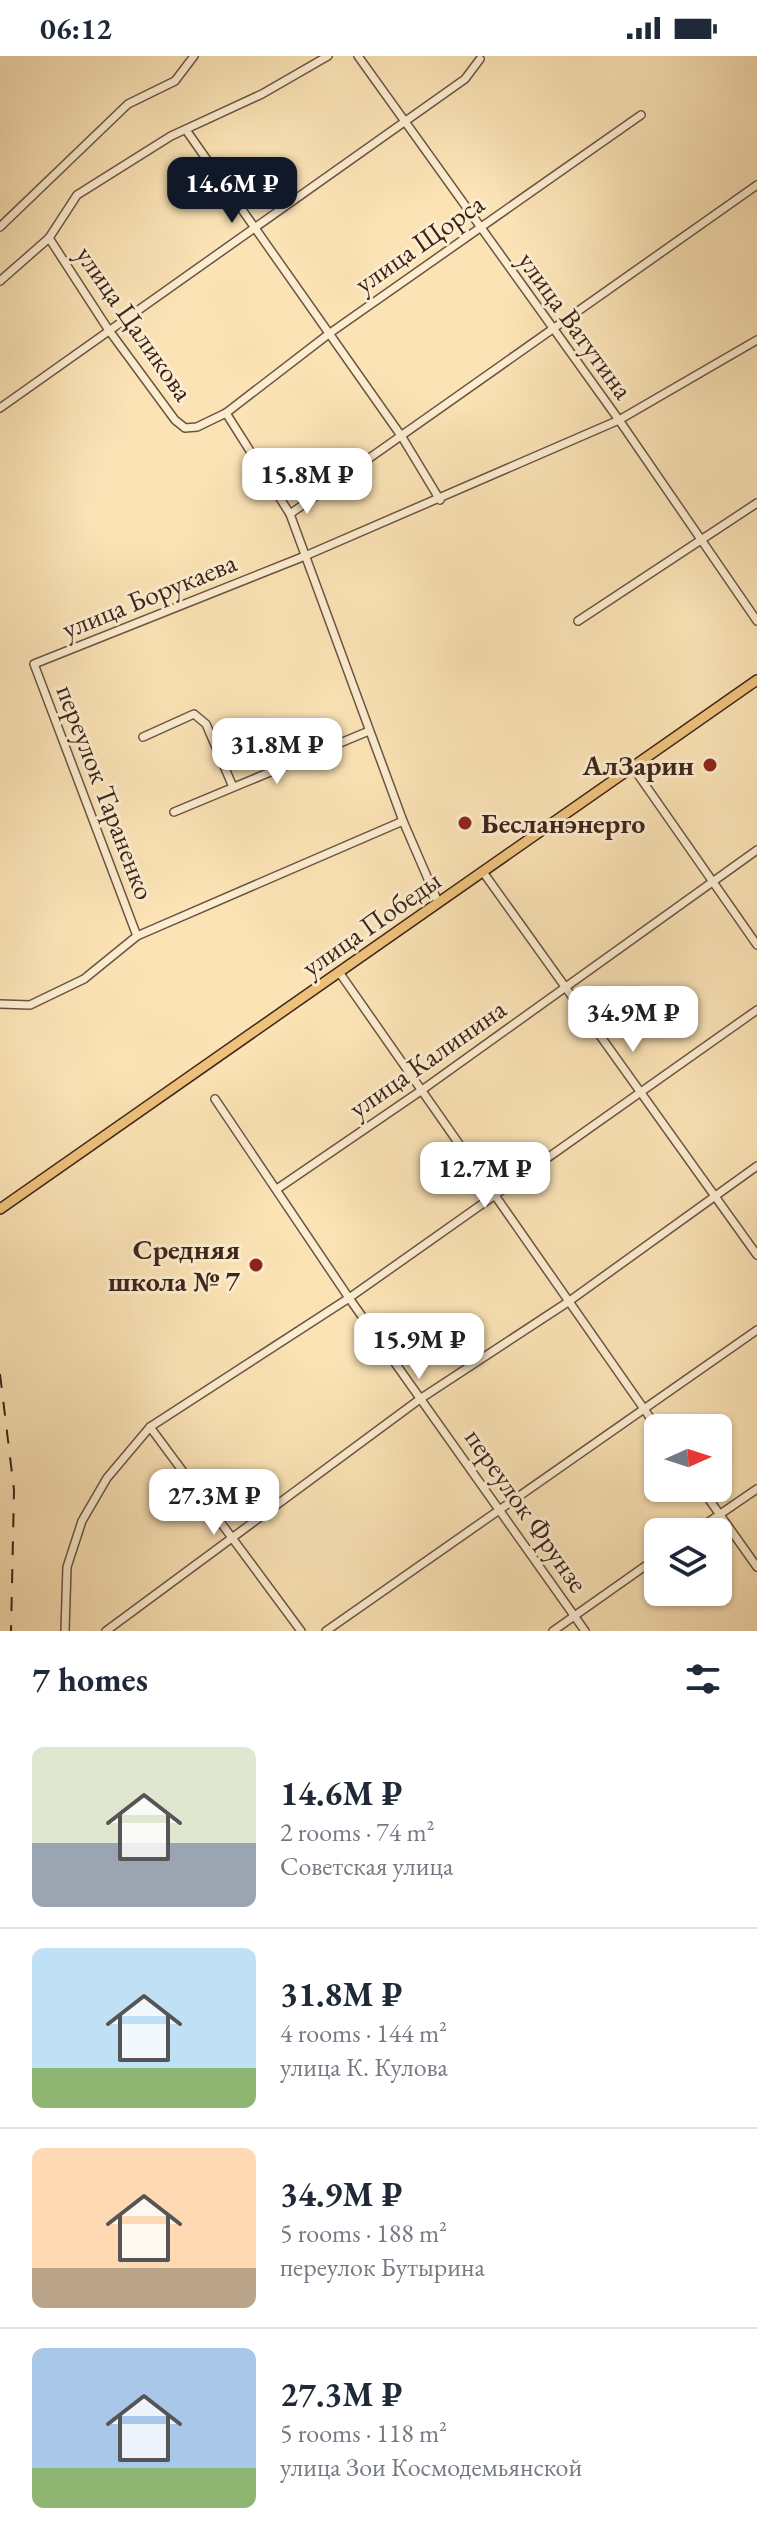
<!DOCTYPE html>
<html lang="en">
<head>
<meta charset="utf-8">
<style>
	body { margin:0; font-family:"EB Garamond",serif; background:#f6f6f7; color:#1f2937; height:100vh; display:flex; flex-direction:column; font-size:30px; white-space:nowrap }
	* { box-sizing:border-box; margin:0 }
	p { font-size:26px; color:#747a83 }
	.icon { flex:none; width:44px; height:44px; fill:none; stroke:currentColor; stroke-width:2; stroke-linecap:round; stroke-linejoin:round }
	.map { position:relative; height:1575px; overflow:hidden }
	.side { display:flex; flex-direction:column; background:#fff; flex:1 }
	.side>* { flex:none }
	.needle { width:52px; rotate:87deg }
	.buttons { position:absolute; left:644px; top:1358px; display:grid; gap:16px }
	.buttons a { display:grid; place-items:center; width:88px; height:88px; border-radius:12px; background:#fff; box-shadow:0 2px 6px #0004; font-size:40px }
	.price { position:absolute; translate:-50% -68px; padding:0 18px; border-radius:16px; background:#fff; color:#222; font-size:26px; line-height:52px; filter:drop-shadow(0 2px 4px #0008) }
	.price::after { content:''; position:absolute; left:50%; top:48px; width:24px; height:18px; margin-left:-12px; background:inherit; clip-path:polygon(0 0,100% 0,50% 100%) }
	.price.active { background:#111827; color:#fff }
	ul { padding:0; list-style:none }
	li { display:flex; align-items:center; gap:24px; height:200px; padding:0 32px }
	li+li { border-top:2px solid #e0e1e3 }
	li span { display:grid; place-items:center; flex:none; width:224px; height:160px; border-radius:12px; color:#555 }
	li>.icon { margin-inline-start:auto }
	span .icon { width:96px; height:96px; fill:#fffc; stroke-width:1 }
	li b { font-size:34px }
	h2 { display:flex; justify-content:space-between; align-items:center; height:96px; padding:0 32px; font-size:34px }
	.status { display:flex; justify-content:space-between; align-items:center; height:56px; padding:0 40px; background:#fff; direction:ltr }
	.status svg { height:22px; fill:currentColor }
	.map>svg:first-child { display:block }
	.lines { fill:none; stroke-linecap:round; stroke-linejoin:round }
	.minor-casing { stroke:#6c5442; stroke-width:10 }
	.major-casing { stroke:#3d241b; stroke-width:12 }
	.minor { stroke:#fcedd0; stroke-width:7 }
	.major { stroke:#eec27b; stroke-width:9 }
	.rail { stroke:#3d241b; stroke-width:2; stroke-dasharray:14 14; stroke-linecap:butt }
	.poi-dot { fill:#8f2418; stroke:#fcedd0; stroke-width:3 }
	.labels { text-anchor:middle; stroke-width:6; stroke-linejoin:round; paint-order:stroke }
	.street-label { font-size:28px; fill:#3d241b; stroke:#fcedd0 }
	.poi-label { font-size:28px; font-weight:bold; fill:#3d241b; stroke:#fcedd0; text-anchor:end }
</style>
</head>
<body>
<div class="status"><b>06:12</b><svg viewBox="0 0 49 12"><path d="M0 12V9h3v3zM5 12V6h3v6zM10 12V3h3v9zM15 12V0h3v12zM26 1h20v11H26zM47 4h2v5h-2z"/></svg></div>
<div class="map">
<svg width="757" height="1575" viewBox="0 0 757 1575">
	<rect width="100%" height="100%" fill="#fbe3b6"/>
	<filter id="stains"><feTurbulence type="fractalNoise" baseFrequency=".0025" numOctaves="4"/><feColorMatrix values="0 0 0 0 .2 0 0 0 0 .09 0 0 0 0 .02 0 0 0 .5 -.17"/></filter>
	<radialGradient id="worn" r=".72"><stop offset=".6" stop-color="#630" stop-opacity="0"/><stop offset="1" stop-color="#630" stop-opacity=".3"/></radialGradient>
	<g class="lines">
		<defs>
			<g id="minor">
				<path d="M358 0 619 364 757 565"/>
				<path d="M186 74 402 381 440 444"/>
				<path d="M0 171 128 48 175 25 194 0"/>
				<path d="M49 182 108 273 175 364 185 372 197 371 226 357 290 458 403 765 438 846"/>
				<path d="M0 225 49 182 77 139 171 80 262 38 328 0"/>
				<path d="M0 352 465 23 480 3"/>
				<path d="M226 357 330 277 641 59"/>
				<path d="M290 458 757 129"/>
				<path d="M578 565 757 447"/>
				<path d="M143 681 194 658 206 668 233 731"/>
				<path d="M632 710 757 889"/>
				<path d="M174 756 369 675"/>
				<path d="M483 816 757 1199"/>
				<path d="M137 880 34 608 305 500 619 364 757 284"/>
				<path d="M339 916 658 1373"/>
				<path d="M0 948 30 949 84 923 137 880 403 765"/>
				<path d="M215 1043 349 1242 585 1575"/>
				<path d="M277 1133 422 1034 757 794"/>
				<path d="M150 1371 301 1575"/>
				<path d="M701 1432 757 1511"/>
				<path d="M694 1476 757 1433"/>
				<path d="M65 1575 67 1511 82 1465 107 1422 150 1371 349 1242 757 954"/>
				<path d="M106 1575 420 1343 568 1246 757 1110"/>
				<path d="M326 1575 757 1274"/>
				<path d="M553 1575 658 1501"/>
			</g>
			<path id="major" d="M0 1153 757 624"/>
		</defs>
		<use href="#minor" class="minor-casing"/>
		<use href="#major" class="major-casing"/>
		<use href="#minor" class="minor"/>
		<use href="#major" class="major"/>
		<path class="rail" d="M0 1318 14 1434 11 1575"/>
	</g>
	<g class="poi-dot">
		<circle cx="710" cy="709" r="8"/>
		<circle cx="465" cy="767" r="8"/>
		<circle cx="256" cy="1209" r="8"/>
	</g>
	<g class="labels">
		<g class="street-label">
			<text transform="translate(419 187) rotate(-35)" y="10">улица Щорса</text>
			<text transform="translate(135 267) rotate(55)" y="10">улица Цаликова</text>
			<text transform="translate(576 269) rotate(54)" y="10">улица Ватутина</text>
			<text transform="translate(149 539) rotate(-22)" y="10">улица Борукаева</text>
			<text transform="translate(106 736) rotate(69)" y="10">переулок Тараненко</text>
			<text transform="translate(371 867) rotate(-35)" y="10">улица Победы</text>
			<text transform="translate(427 1002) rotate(-35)" y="10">улица Калинина</text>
			<text transform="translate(527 1454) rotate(55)" y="10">переулок Фрунзе</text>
		</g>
		<g class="poi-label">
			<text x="694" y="719">АлЗарин</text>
			<text x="481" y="777" text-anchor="start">Бесланэнерго</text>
			<text x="240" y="1203">Средняя<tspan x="240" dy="32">школа № 7</tspan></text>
		</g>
	</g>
	<rect width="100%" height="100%" filter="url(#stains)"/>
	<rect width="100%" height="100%" fill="url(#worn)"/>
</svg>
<div class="buttons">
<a><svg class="needle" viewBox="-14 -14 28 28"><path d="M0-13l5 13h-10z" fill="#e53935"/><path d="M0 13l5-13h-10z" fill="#747a83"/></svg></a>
<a><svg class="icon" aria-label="layers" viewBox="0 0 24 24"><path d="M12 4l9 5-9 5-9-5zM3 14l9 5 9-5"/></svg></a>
</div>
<b class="price active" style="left:232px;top:169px">14.6M ₽</b>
<b class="price" style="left:307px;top:460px">15.8M ₽</b>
<b class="price" style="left:277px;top:730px">31.8M ₽</b>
<b class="price" style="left:633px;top:998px">34.9M ₽</b>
<b class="price" style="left:485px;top:1154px">12.7M ₽</b>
<b class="price" style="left:419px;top:1325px">15.9M ₽</b>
<b class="price" style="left:214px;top:1481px">27.3M ₽</b>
</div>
<section class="side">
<h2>7 homes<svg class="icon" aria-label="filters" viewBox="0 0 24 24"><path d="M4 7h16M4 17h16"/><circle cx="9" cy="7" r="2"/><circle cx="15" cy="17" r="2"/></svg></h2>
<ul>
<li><span style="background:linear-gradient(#dfe7d0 60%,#9aa5b1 0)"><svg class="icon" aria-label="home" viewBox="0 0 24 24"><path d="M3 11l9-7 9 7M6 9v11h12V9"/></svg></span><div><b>14.6M ₽</b><p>2 rooms · 74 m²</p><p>Советская улица</p></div></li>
<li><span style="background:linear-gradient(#bfe0f5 75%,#8fb573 0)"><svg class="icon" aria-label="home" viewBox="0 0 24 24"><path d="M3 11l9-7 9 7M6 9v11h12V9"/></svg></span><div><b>31.8M ₽</b><p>4 rooms · 144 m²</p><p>улица К. Кулова</p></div></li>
<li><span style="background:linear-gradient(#ffd9b3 75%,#b9a48a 0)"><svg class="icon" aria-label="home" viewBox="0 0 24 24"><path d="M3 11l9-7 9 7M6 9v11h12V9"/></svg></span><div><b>34.9M ₽</b><p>5 rooms · 188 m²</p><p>переулок Бутырина</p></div></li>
<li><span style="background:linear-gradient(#a9c7e8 75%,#8fb573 0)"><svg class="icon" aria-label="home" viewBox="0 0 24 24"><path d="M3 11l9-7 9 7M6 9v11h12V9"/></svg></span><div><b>27.3M ₽</b><p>5 rooms · 118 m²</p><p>улица Зои Космодемьянской</p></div></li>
</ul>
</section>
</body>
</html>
